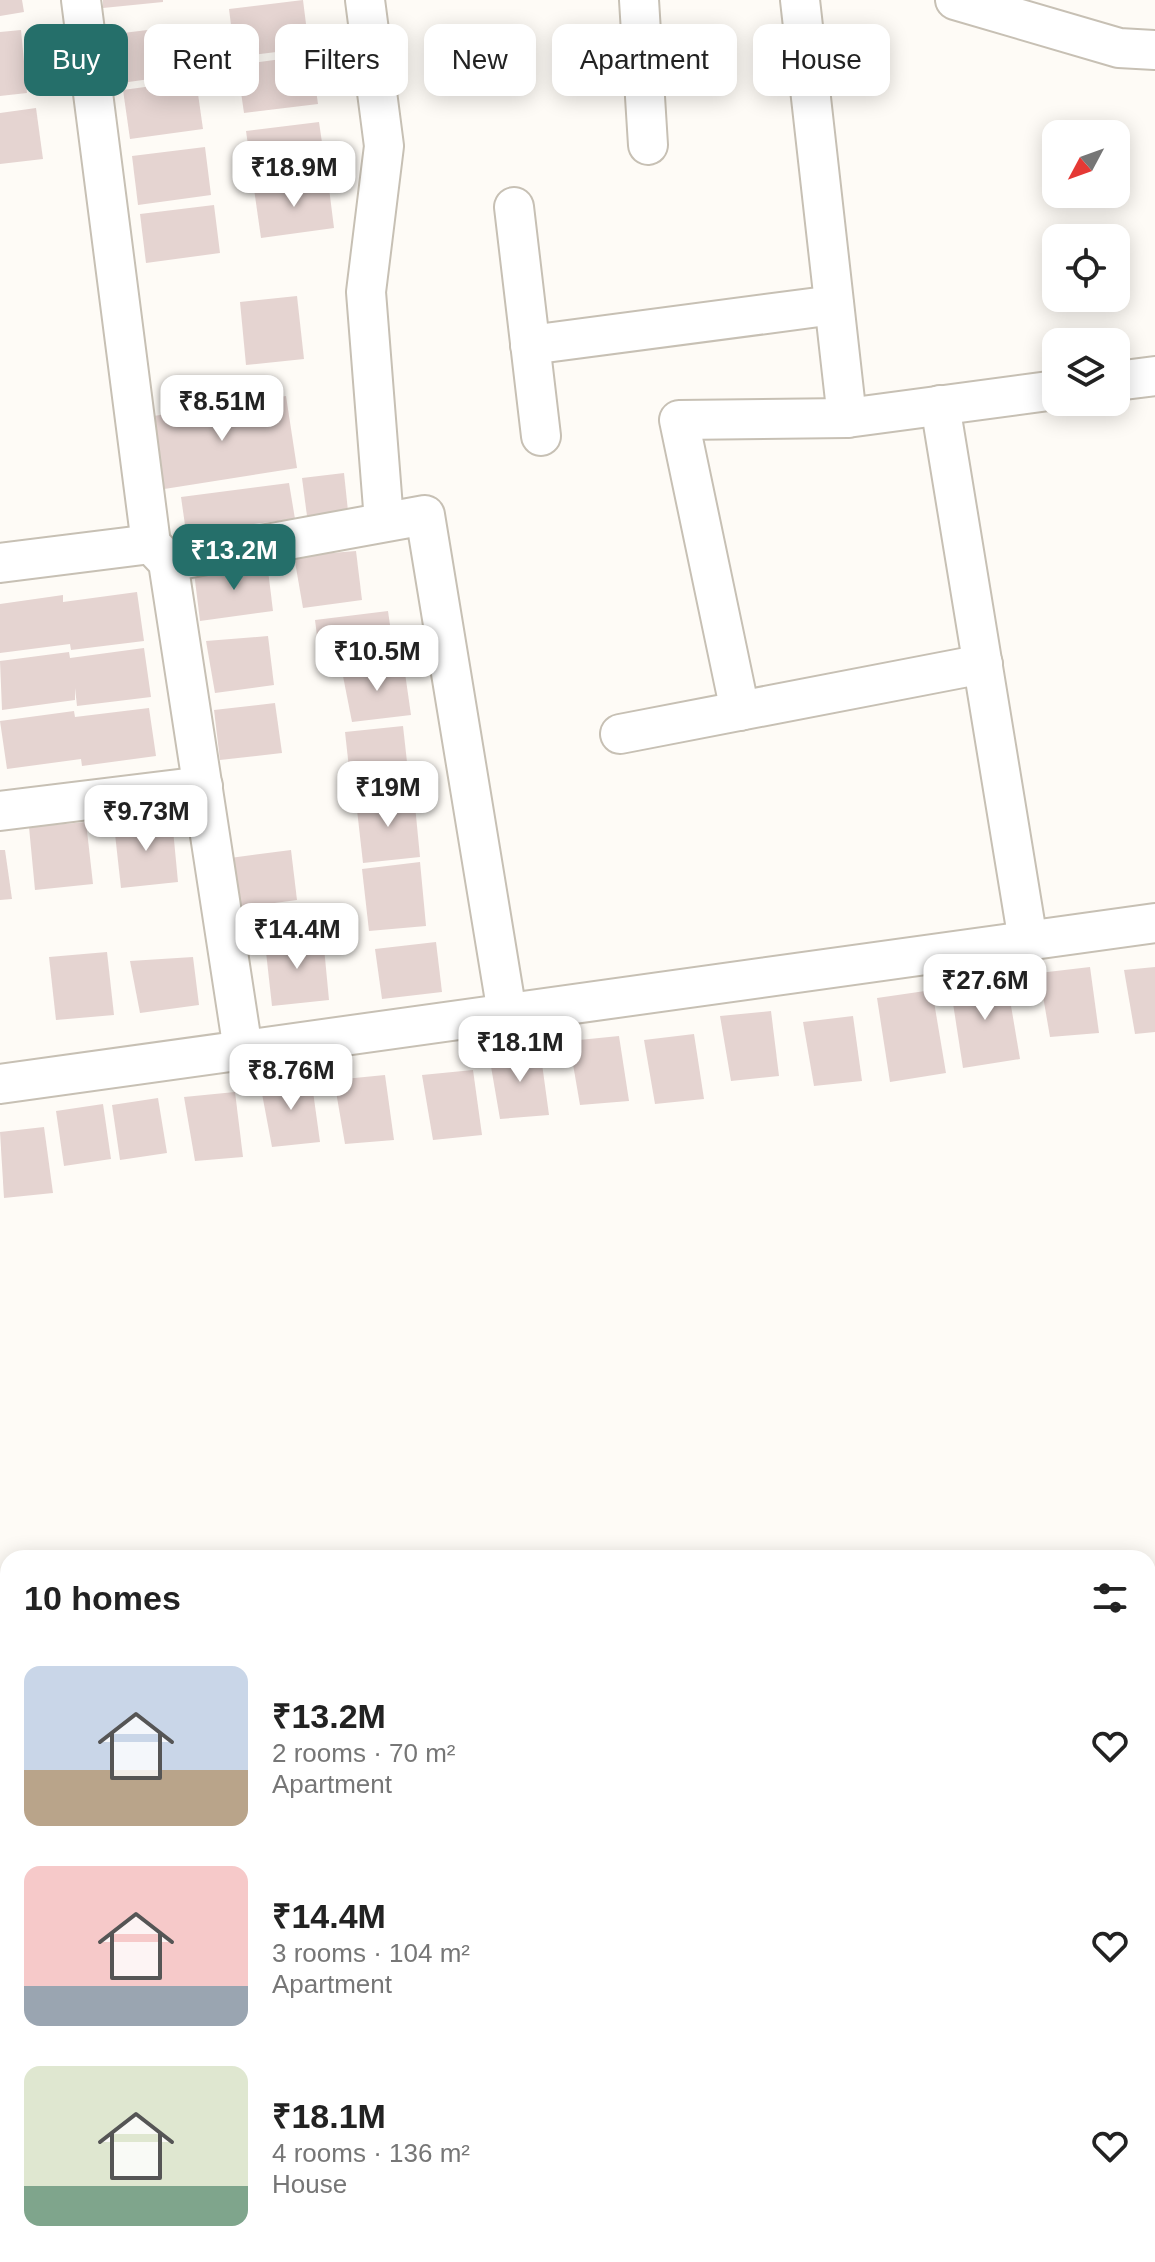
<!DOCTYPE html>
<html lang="en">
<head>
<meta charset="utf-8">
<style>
	body { margin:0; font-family:Helvetica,sans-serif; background:#f2f2f2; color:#222; height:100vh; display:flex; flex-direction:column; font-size:30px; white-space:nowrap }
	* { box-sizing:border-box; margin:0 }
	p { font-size:26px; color:#767676 }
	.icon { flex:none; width:44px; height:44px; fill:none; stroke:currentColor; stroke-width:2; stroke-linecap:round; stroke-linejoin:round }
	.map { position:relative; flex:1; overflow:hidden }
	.sheet { position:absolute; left:0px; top:1550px; width:1156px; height:712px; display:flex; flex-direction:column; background:#fff; border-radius:24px 24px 0 0; box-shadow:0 4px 20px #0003 }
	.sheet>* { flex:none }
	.banner { position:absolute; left:24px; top:24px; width:1108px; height:72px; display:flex; gap:16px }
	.needle { width:52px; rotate:229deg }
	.fabs { position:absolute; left:1042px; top:120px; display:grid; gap:16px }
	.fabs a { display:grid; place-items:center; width:88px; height:88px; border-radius:16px; background:#fff; box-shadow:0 4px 20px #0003; font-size:40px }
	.price { position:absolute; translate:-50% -68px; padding:0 18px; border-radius:16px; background:#fff; color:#222; font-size:26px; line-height:52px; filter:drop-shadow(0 2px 4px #0008) }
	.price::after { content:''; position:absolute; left:50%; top:48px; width:24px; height:18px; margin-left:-12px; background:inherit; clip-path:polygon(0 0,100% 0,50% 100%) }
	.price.selected { background:#256f6a; color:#fff }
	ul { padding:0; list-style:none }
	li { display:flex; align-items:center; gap:24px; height:200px; padding:0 24px }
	li span { display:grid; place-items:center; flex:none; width:224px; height:160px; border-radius:16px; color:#555 }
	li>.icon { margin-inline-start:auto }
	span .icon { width:96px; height:96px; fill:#fffc; stroke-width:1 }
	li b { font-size:34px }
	h2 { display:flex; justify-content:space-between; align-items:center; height:96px; padding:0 24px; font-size:34px }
	.tag { padding:0 28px; border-radius:16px; background:#fff; box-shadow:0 4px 20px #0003; font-size:28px; line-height:72px }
	.tag.selected { background:#256f6a; color:#fff }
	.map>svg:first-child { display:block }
	.building { fill:#e5d4d1 }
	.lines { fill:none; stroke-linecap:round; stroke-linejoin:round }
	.minor-casing { stroke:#c7c0b4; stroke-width:42 }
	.minor { stroke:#fff; stroke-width:38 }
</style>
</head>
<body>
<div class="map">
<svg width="1155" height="2262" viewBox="0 0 1155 2262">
	<rect width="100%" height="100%" fill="#fefbf6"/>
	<g class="building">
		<path d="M0 0H22L24 12 0 16Z"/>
		<path d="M103 0H163V2L103 8Z"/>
		<path d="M303 0 309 48 235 57 229 9Z"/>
		<path d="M188 25 194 73 121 83 115 34Z"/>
		<path d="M21 30 27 93 0 96V32Z"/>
		<path d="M311 55 318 104 244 113 237 65Z"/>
		<path d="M196 80 203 129 130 139 123 90Z"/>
		<path d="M36 108 43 159 0 164V113Z"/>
		<path d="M319 122 326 170 253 180 246 131Z"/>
		<path d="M205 147 211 195 138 205 132 156Z"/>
		<path d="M328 180 334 228 261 238 254 189Z"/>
		<path d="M214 205 220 253 146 263 140 214Z"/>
		<path d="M297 296 304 359 246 365 240 302Z"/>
		<path d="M286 396 297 468 158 490 147 417Z"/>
		<path d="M344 473 348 511 307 516 302 478Z"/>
		<path d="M289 483 295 519 186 532 181 497Z"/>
		<path d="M356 551 362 600 303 608 294 556Z"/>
		<path d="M267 562 273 611 200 621 194 572Z"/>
		<path d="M137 592 144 641 71 650 70 644 0 653V604L63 595V602Z"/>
		<path d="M388 611 395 660 321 669 315 620Z"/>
		<path d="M268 636 274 685 215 693 206 641Z"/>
		<path d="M144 648 151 697 77 706 75 688V700L2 710 0 661 69 652 70 658Z"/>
		<path d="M404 666 411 715 352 722 342 671Z"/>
		<path d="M275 703 282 753 220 760 214 710Z"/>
		<path d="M149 708 156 756 82 766 81 759 7 769 0 721 74 711 75 717Z"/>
		<path d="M403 726 410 789 352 795 345 732Z"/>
		<path d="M414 795 420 857 363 863 356 801Z"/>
		<path d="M172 819 178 882 121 888 114 825Z"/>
		<path d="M86 822 93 884 35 890 29 827Z"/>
		<path d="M0 850H5L12 899 0 900Z"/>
		<path d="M291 850 297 900 237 908 230 858Z"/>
		<path d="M420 862 426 926 369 931 362 869Z"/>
		<path d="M323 937 329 1000 272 1006 265 943Z"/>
		<path d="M436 942 442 992 382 999 375 949Z"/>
		<path d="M107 952 114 1015 56 1020 49 957Z"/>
		<path d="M193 957 199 1005 140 1013 130 961Z"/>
		<path d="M1090 967 1099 1033 1050 1037 1039 973Z"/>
		<path d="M1155 967V1032L1135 1034 1124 970Z"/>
		<path d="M1006 976 1020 1059 963 1068 950 984Z"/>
		<path d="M932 990 946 1073 890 1082 877 998Z"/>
		<path d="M771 1011 779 1076 731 1081 720 1016Z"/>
		<path d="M853 1016 862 1081 814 1086 803 1022Z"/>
		<path d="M694 1034 704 1099 655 1104 644 1040Z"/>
		<path d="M619 1036 629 1101 580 1105 569 1041Z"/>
		<path d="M540 1049 549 1115 500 1119 489 1055Z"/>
		<path d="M473 1070 482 1135 433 1140 422 1075Z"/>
		<path d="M385 1075 394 1140 345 1144 334 1080Z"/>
		<path d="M311 1077 320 1142 272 1147 260 1083Z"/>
		<path d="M235 1092 243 1157 195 1161 184 1097Z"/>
		<path d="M158 1098 167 1153 120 1160 112 1105Z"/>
		<path d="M103 1104 111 1159 64 1166 56 1111Z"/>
		<path d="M44 1127 53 1193 4 1198 0 1132Z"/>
	</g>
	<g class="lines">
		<defs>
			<g id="minor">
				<path d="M81 0 151 544 168 562 243 1050"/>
				<path d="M365 0 384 146 366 292 384 521"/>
				<path d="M639 0 648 145"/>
				<path d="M800 0 847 418"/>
				<path d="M955 0 1119 48 1155 50"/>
				<path d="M514 207 541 436"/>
				<path d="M530 345 834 305"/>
				<path d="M1116 381 1155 376"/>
				<path d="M940 405 1028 941"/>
				<path d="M168 562 425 515 507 1013"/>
				<path d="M0 563 151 544"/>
				<path d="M740 711 679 420 847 418 1056 390"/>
				<path d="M620 734 983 664"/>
				<path d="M0 811 203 786"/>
				<path d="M0 1084 1155 923"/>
			</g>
		</defs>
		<use href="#minor" class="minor-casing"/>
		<use href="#minor" class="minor"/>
	</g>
</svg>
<div class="fabs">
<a><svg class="needle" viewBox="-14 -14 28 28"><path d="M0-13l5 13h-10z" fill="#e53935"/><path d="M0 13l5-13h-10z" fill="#767676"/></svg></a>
<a><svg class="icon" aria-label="locate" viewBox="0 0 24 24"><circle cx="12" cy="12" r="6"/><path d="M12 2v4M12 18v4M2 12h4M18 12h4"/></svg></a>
<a><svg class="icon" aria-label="layers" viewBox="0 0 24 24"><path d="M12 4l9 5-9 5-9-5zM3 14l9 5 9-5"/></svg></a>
</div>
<b class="price" style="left:294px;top:209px">₹18.9M</b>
<b class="price" style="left:222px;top:443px">₹8.51M</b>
<b class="price selected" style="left:234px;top:592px">₹13.2M</b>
<b class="price" style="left:377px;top:693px">₹10.5M</b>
<b class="price" style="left:388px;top:829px">₹19M</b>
<b class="price" style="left:146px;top:853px">₹9.73M</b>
<b class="price" style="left:297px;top:971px">₹14.4M</b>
<b class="price" style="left:985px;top:1022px">₹27.6M</b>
<b class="price" style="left:520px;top:1084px">₹18.1M</b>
<b class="price" style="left:291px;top:1112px">₹8.76M</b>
<div class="banner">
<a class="tag selected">Buy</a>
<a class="tag">Rent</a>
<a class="tag">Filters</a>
<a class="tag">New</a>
<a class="tag">Apartment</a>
<a class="tag">House</a>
</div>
<section class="sheet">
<h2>10 homes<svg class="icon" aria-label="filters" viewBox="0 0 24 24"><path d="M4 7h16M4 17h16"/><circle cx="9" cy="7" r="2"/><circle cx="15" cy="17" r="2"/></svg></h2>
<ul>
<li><span style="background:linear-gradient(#c9d6e8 65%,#b9a48a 0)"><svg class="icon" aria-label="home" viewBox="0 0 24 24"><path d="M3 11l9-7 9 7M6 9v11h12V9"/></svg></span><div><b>₹13.2M</b><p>2 rooms · 70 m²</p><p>Apartment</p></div><svg class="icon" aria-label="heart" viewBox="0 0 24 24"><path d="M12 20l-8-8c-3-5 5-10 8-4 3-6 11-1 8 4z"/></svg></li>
<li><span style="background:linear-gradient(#f6c9c9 75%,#9aa5b1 0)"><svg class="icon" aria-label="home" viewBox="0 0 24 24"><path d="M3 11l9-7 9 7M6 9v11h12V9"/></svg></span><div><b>₹14.4M</b><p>3 rooms · 104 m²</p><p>Apartment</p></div><svg class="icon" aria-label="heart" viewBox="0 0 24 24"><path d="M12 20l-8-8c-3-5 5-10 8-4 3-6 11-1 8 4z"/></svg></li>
<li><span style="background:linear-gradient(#dfe7d0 75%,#7fa58c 0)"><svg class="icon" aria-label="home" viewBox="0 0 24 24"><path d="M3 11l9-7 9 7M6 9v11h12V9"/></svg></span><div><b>₹18.1M</b><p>4 rooms · 136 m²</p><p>House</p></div><svg class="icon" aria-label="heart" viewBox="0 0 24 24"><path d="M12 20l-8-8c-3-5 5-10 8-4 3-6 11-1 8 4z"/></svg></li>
</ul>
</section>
</div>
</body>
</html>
